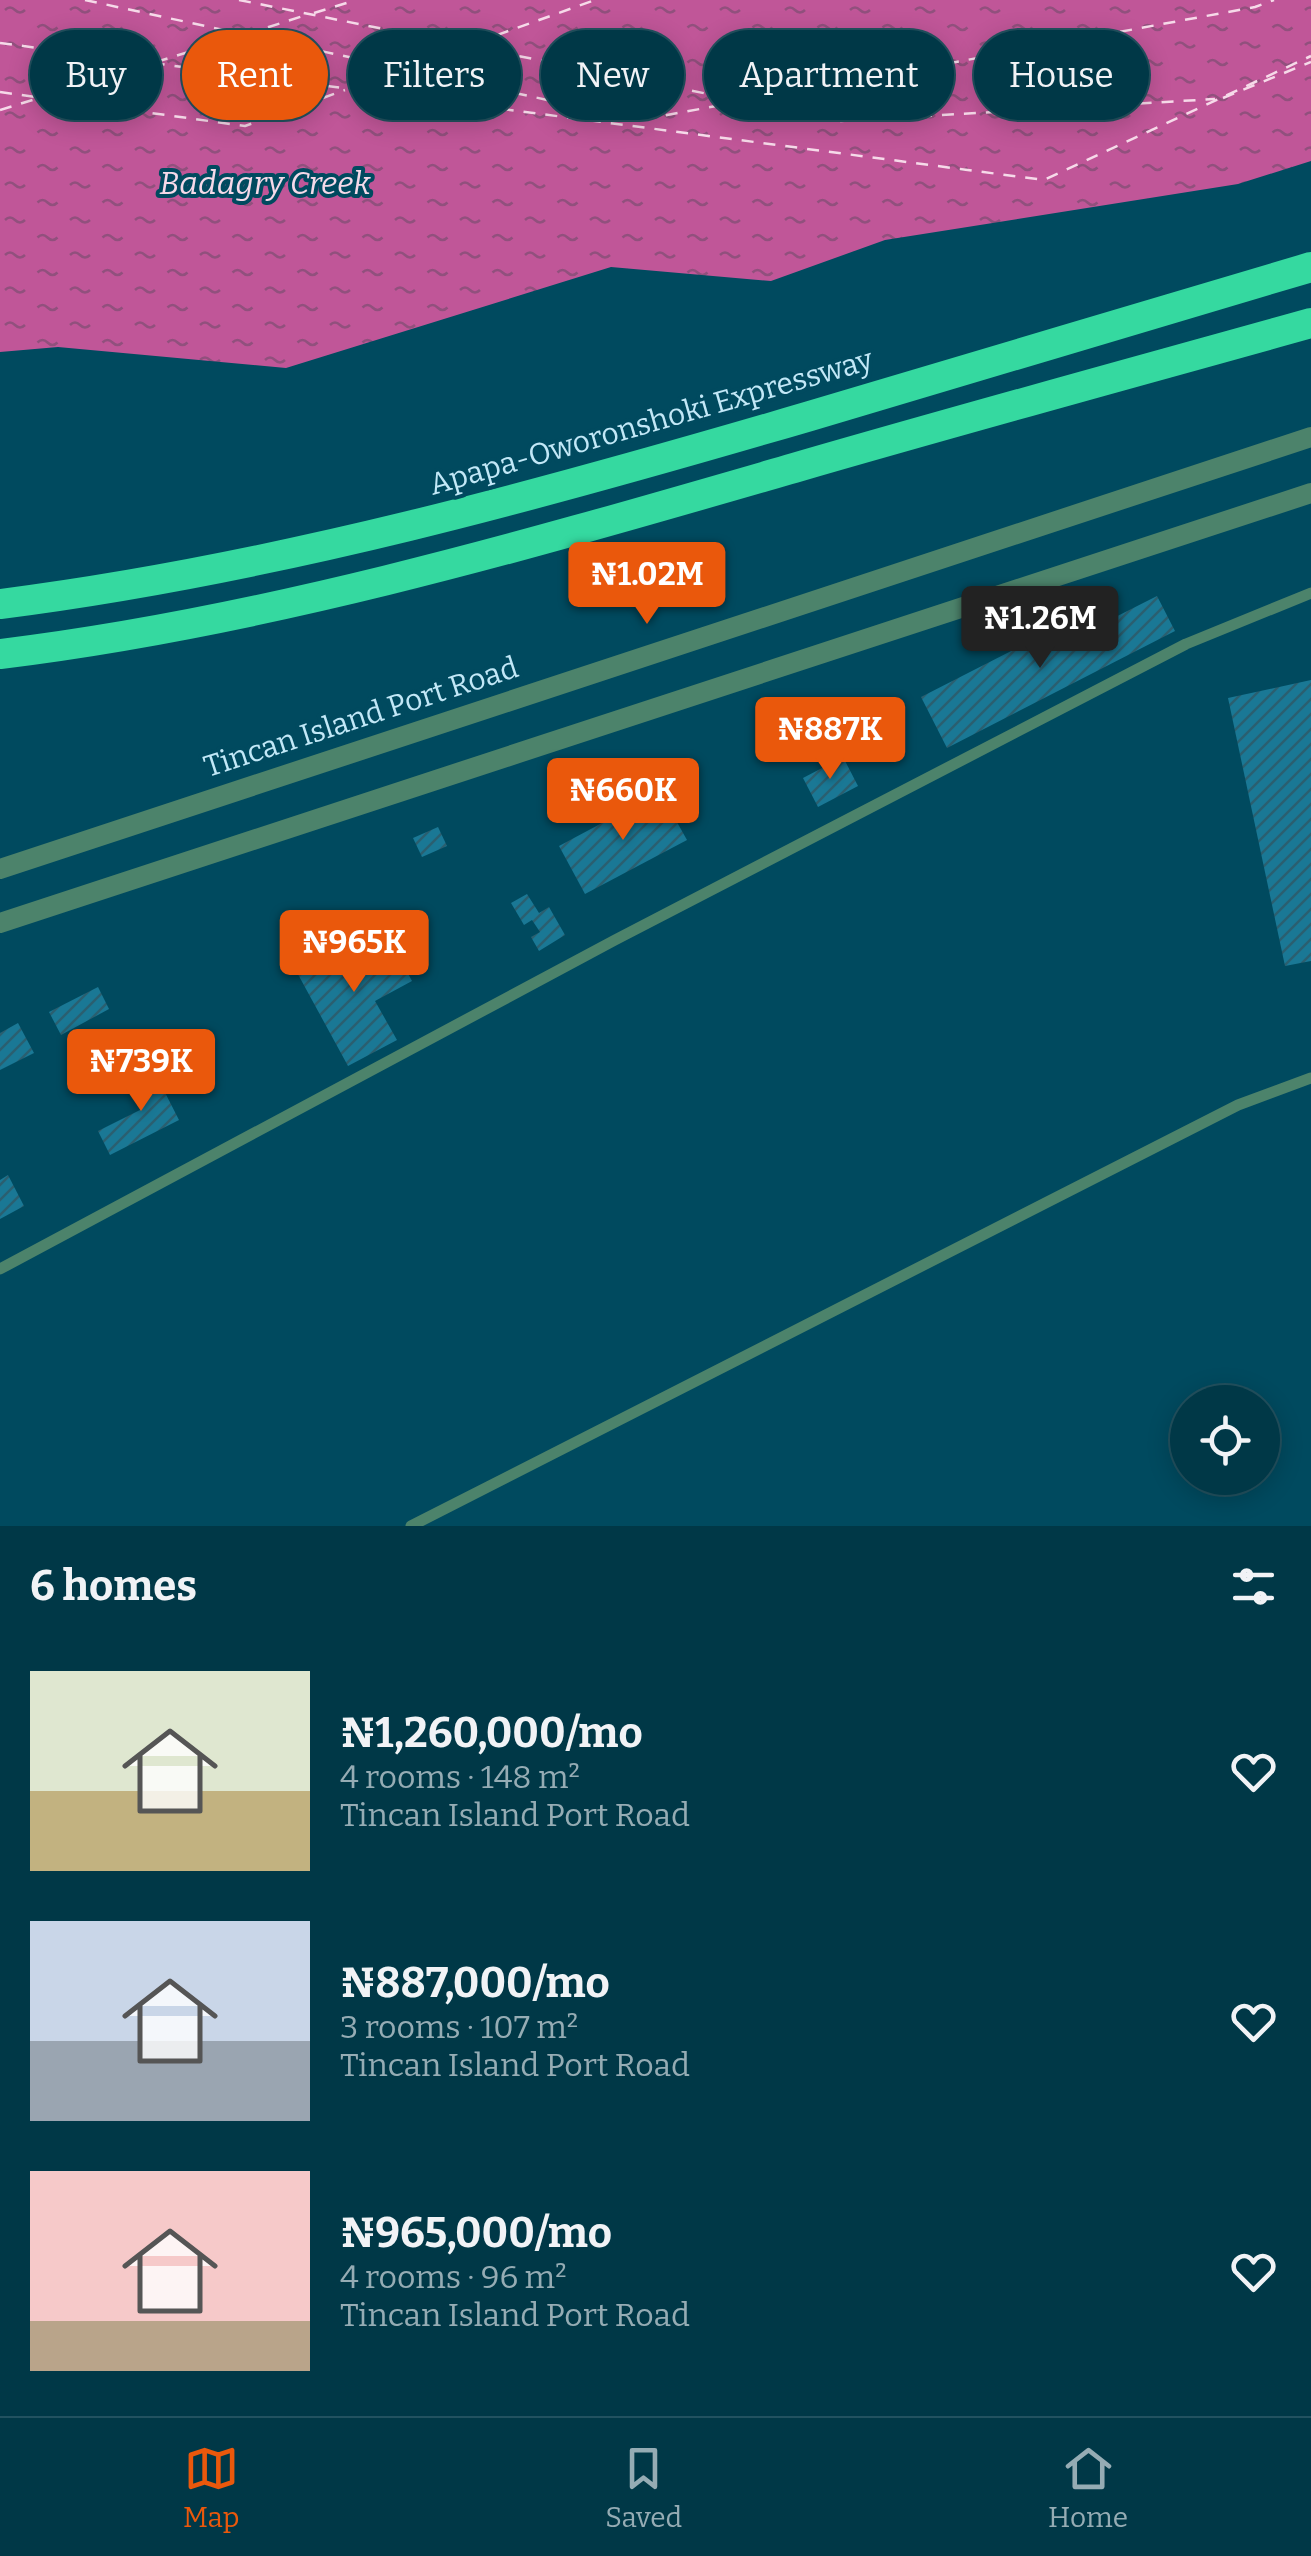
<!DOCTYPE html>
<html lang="en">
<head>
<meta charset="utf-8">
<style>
	body { margin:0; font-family:Bitter,serif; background:#0e4352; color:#f1f3f6; height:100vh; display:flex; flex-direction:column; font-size:38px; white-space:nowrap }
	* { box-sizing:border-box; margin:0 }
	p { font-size:32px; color:#95acb4 }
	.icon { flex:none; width:55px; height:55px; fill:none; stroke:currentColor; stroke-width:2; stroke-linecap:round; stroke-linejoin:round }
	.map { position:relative; height:1526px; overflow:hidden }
	.panel { display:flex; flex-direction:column; background:#003847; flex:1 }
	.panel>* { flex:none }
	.hud { position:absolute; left:30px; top:30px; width:1252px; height:90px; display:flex; gap:20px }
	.buttons { position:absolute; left:1170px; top:1385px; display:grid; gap:20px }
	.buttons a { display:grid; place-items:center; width:110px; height:110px; border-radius:50%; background:#003847; box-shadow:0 5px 25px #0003,0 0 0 2px #225260; font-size:50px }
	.price { position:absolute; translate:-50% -85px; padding:0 22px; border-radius:10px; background:#ea580c; color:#fff; font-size:32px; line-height:65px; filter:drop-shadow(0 2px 5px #0008) }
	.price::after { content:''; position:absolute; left:50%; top:60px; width:30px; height:22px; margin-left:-15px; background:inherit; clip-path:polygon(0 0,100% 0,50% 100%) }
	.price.selected { background:#222; color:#fff }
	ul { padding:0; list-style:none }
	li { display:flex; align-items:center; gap:30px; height:250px; padding:0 30px }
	li span { display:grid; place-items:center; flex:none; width:280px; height:200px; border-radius:0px; color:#555 }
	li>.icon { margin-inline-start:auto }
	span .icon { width:120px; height:120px; fill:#fffc; stroke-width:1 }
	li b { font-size:42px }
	h2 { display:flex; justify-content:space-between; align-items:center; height:120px; padding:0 30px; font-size:42px }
	.tag { padding:0 35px; border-radius:45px; background:#003847; box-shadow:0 5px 25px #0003,0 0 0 2px #225260; font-size:35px; line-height:90px }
	.tag.selected { background:#ea580c; color:#fff }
	.tab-bar { display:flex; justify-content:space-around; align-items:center; height:140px; border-top:2px solid #225260; background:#003847; font-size:28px; color:#95acb4 }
	.tab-bar a { display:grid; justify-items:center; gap:5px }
	.tab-bar .selected { color:#ea580c }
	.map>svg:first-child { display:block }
	.water { fill:url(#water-ripples) }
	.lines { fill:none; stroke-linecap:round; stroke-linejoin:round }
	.ferry { stroke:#f6dae9; stroke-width:2.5; stroke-dasharray:12 10; stroke-linecap:butt }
	.building { fill:url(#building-hatch) }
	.service { stroke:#4c836b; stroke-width:11 }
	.tertiary { stroke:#4c836b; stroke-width:20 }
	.motorway { stroke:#35d9a0; stroke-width:30 }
	.labels { text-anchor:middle; stroke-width:8; stroke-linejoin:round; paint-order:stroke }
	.street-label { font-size:30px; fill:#c2e8f7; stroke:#004a5f }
	.water-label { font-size:32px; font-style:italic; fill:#f6dae9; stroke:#004a5f }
</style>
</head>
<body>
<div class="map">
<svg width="1311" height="1526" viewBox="0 0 1311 1526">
	<defs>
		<pattern id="water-ripples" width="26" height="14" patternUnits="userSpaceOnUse" patternTransform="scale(2.5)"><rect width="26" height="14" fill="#c05698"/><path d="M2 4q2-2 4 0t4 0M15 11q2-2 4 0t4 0" fill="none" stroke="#91507d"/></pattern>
		<pattern id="building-hatch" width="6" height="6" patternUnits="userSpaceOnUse" patternTransform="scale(2.5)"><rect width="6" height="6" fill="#1a7895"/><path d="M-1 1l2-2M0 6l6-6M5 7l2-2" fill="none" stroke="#2a5f70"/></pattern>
	</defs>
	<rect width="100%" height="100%" fill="#004a5f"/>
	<path class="water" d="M0 0H1311V161L1238 184 885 240 771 281 611 267 286 368 58 347 0 352Z"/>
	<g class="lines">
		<g class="ferry">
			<path d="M85 0 640 120 1255 7 1274 0"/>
			<path d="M239 0 738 100"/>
			<path d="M314 13 356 0"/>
			<path d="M247 34 306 15"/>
			<path d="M0 43 1044 180 1311 56"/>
			<path d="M156 62 240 36"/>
			<path d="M352 87 595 0"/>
			<path d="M0 92 245 126 345 90"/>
			<path d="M1223 98 1311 62"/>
			<path d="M746 102 841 121 1215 99"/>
			<path d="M0 110 149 64"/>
		</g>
	</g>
	<g class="building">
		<path d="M1157 596 1175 631 947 748 921 697 1060 626 1068 641Z"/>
		<path d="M1311 680V961L1285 966 1228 698Z"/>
		<path d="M843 757 858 786 818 807 803 778Z"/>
		<path d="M660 792 687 840 585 894 559 846Z"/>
		<path d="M438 827 447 846 422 857 413 838Z"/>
		<path d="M527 894 539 913 549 907 565 935 539 951 531 937 540 932 532 920 524 925 511 903Z"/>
		<path d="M389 938 412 981 375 1001 397 1040 348 1066 294 967 341 942 350 959Z"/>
		<path d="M98 987 109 1009 61 1035 49 1012Z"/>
		<path d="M18 1023 34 1053 0 1070V1033Z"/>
		<path d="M152 1067 179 1120 110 1155 98 1131 142 1109 127 1080Z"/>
		<path d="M8 1175 24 1206 0 1219V1180Z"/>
	</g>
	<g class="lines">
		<g class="service">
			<path d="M0 1269 615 940 1186 644 1311 593"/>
			<path d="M411 1526 1238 1105 1311 1078"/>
		</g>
		<g class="tertiary">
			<path d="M0 869 1311 437"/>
			<path d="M0 923 1311 493"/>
		</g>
		<g class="motorway">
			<path d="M0 604C275 569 544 494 810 416 977 366 1144 317 1311 267"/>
			<path d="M0 654C270 621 534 543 794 468 966 418 1139 371 1311 323"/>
		</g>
	</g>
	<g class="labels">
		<g class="street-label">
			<text transform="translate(651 422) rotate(-16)" y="10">Apapa-Oworonshoki Expressway</text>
			<text transform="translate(361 717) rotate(-18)" y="10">Tincan Island Port Road</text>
		</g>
		<g class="water-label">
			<text x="265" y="194">Badagry Creek</text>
		</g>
	</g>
</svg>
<div class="buttons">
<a><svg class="icon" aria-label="locate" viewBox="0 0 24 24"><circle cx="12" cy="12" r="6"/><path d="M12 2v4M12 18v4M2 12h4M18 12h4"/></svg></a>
</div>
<b class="price" style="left:647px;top:627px">₦1.02M</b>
<b class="price selected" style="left:1040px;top:671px">₦1.26M</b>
<b class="price" style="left:830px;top:782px">₦887K</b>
<b class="price" style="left:623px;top:843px">₦660K</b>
<b class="price" style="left:354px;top:995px">₦965K</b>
<b class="price" style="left:141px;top:1114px">₦739K</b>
<div class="hud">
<a class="tag">Buy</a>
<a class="tag selected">Rent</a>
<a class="tag">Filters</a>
<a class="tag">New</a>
<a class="tag">Apartment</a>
<a class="tag">House</a>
</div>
</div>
<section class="panel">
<h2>6 homes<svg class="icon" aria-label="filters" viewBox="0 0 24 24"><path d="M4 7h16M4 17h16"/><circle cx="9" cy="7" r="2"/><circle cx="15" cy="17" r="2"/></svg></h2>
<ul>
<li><span style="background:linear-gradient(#dfe7d0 60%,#c2b280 0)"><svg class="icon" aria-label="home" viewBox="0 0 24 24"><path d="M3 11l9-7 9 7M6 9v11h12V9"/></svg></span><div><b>₦1,260,000/mo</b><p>4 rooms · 148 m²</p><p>Tincan Island Port Road</p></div><svg class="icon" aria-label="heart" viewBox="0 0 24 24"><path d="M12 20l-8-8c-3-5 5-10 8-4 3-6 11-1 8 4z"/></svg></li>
<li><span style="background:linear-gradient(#c9d6e8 60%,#9aa5b1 0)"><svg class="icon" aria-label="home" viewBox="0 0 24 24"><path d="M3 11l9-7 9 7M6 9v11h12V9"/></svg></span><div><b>₦887,000/mo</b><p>3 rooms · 107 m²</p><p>Tincan Island Port Road</p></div><svg class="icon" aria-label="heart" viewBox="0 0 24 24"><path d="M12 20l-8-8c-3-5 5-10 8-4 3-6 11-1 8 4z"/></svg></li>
<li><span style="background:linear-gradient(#f6c9c9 75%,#b9a48a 0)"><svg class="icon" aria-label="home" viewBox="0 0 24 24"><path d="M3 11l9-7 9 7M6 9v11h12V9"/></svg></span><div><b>₦965,000/mo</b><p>4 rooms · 96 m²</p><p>Tincan Island Port Road</p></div><svg class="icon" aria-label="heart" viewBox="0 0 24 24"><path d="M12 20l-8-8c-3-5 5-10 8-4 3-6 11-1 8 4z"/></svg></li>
</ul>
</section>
<nav class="tab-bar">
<a class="selected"><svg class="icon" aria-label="map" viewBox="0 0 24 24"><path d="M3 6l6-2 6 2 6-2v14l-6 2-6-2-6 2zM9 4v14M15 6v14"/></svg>Map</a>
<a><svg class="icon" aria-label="saved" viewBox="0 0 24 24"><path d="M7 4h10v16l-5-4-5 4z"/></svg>Saved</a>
<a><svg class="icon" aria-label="home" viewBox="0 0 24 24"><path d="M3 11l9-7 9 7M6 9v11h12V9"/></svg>Home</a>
</nav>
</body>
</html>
